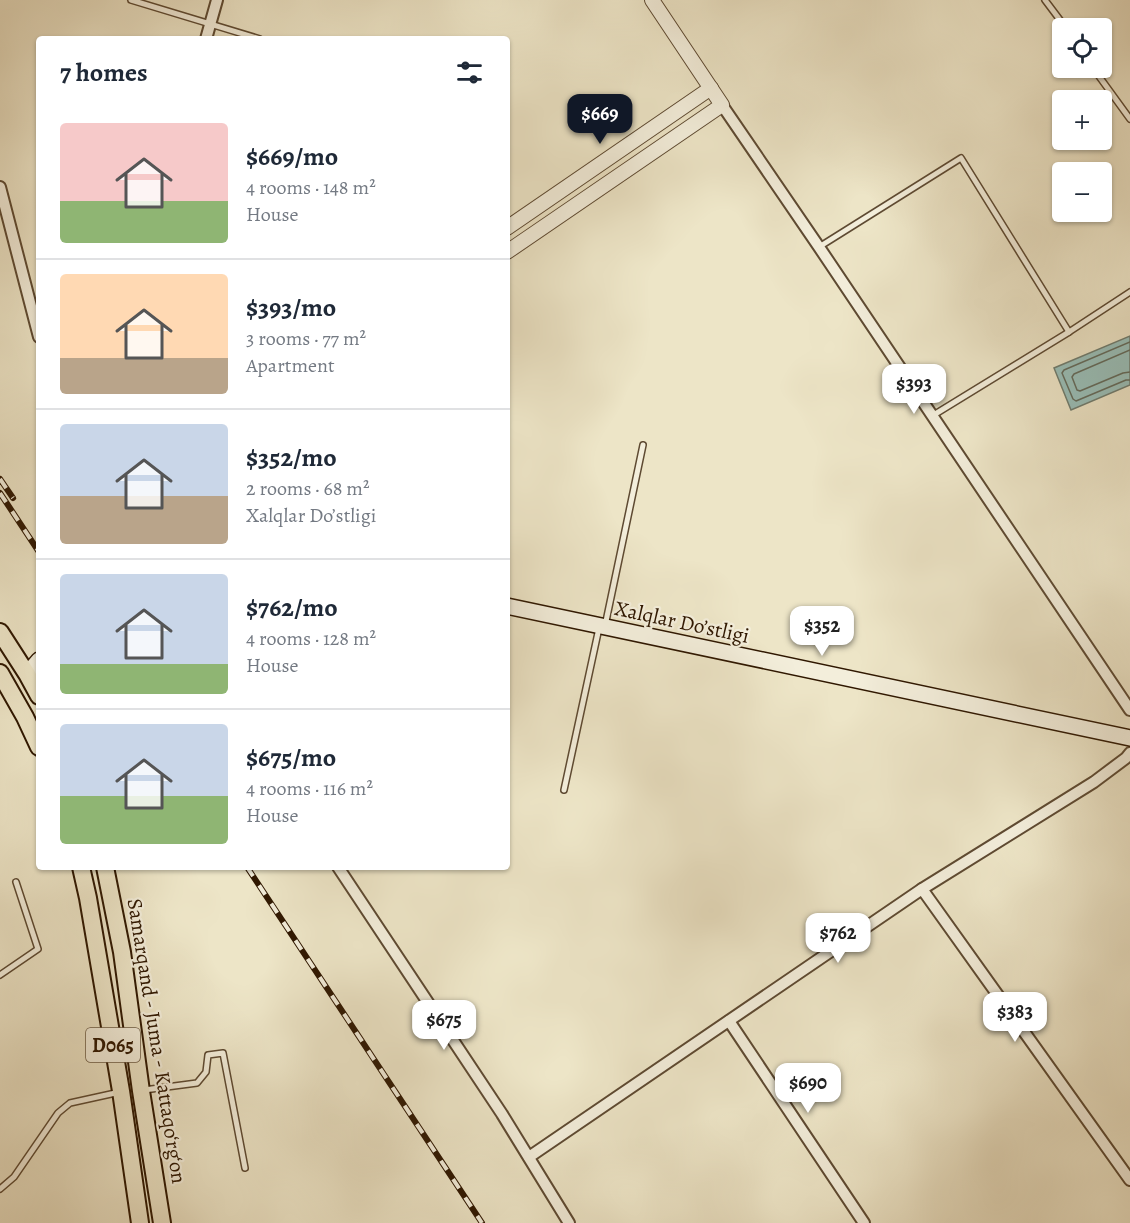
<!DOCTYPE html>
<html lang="en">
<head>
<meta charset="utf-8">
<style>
	body { margin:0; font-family:Alegreya,serif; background:#f6f6f7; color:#1f2937; height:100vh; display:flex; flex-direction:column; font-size:22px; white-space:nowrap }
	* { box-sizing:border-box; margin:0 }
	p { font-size:20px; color:#747a83 }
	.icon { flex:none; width:33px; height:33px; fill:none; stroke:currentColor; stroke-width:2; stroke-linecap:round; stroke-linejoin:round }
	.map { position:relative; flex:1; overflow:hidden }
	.details { position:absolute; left:36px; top:36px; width:474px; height:834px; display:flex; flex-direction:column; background:#fff; border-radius:6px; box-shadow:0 2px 4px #0004 }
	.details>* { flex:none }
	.tools { position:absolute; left:1052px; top:18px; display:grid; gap:12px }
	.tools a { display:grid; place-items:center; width:60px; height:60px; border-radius:6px; background:#fff; box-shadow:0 2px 4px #0004; font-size:30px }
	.price { position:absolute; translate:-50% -51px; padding:0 14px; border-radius:12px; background:#fff; color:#222; font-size:20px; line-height:39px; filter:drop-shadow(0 2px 3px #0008) }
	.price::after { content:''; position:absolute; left:50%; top:36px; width:18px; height:14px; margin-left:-9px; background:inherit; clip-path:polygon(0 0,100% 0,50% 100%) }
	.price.selected { background:#111827; color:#fff }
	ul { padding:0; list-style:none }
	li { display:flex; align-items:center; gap:18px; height:150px; padding:0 24px }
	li+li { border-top:2px solid #e0e1e3 }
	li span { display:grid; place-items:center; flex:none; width:168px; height:120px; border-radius:6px; color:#555 }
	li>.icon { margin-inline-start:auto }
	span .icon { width:72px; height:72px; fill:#fffc; stroke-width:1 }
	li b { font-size:26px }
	h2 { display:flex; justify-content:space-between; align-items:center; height:72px; padding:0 24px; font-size:26px }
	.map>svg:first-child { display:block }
	.water { fill:#99bfb9; stroke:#6f7c6f; stroke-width:1.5 }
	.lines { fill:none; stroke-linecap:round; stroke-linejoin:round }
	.shore { stroke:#646b5c; stroke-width:1.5 }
	.service-casing { stroke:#5e4a32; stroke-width:8 }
	.minor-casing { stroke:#5e4a32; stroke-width:14 }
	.tertiary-casing { stroke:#5e4a32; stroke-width:16 }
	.secondary-casing { stroke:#2f1700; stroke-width:18 }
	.primary-casing { stroke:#2f1700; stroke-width:20 }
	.service { stroke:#f3eedb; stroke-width:5 }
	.minor { stroke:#f3eedb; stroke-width:10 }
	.tertiary { stroke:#f3eedb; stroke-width:14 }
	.secondary { stroke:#f3eedb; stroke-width:15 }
	.primary { stroke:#ede5c7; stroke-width:16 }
	.rail-casing { stroke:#2f1700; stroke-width:6 }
	.rail { stroke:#f3eedb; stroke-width:4; stroke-dasharray:11; stroke-linecap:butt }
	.labels { text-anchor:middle; stroke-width:4.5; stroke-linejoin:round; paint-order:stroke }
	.shield { fill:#f3eedb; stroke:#6a5842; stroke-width:1.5 }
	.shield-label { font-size:20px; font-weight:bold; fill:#2f1700 }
	.street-label { font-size:21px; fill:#2f1700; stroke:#f3eedb }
</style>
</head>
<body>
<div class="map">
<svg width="1130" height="1223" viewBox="0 0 1130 1223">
	<rect width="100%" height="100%" fill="#ede5c7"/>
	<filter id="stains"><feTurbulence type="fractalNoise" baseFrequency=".00333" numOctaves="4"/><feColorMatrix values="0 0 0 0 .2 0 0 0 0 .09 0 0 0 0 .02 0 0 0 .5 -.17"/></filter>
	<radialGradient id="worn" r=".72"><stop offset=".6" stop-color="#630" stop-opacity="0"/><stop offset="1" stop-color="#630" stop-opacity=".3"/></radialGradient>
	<path class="water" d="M1130 336V385L1071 410 1054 368Z"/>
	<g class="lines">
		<g class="shore">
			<path d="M1130 342 1064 370 1062 373 1073 399 1076 401 1126 380H1130"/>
			<path d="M1130 350 1074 374 1072 377 1077 390 1080 391 1123 373 1130 372"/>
		</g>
		<defs>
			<g id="service">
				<path d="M131 0 260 39"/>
				<path d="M1045 0 1066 28"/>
				<path d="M1093 68 1130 119"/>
				<path d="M819 247 961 158 1069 332"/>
				<path d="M932 416 1069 332 1130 292"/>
				<path d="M605 626 643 445"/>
				<path d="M564 790 599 628"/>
				<path d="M0 975 38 949 16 882"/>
				<path d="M144 1090 197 1083 206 1072 208 1055 223 1053 245 1168"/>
				<path d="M0 1189 14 1177 58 1113 70 1103 120 1092"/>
			</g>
			<g id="minor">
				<path d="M206 39 217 0"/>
				<path d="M722 105 819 247 1130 710"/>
				<path d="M0 187 39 337"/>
				<path d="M338 867 502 1114 569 1223"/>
				<path d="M922 889 1130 1180"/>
				<path d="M729 1021 864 1223"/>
				<path d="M529 1157 922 889 1094 782 1126 758 1130 753"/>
			</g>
			<g id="tertiary">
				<path d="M507 228 711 88"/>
				<path d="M507 252 722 105 652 0"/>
			</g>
			<g id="secondary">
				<path d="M507 606 1130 738"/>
				<path d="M27 674 39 660"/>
			</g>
			<g id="primary">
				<path d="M0 632 27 674 39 696"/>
				<path d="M0 673 25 717 39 747"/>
				<path d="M81 867 88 898 121 1091 140 1223"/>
				<path d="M105 867 122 952 141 1091 162 1223"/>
			</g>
		</defs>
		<use href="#service" class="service-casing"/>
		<use href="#minor" class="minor-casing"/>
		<use href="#tertiary" class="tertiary-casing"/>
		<use href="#secondary" class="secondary-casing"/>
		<use href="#primary" class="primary-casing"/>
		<use href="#service" class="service"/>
		<use href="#minor" class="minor"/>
		<use href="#tertiary" class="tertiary"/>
		<use href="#secondary" class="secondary"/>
		<use href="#primary" class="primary"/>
		<defs>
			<g id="rail">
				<path d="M0 479 13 498"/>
				<path d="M0 493 39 552"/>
				<path d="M247 867 482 1223"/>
			</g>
		</defs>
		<use href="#rail" class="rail-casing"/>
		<use href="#rail" class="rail"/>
	</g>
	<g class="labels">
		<rect class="shield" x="86" y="1028" width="54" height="34" rx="4.5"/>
		<g class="shield-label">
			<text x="113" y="1052">D065</text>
		</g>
		<g class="street-label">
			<text transform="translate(682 622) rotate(12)" y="7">Xalqlar Do’stligi</text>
			<text transform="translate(157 1041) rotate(81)" y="7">Samarqand - Juma - Kattaqo‘rg‘on</text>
		</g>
	</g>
	<rect width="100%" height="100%" filter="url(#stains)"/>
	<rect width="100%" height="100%" fill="url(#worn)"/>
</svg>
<div class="tools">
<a><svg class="icon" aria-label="locate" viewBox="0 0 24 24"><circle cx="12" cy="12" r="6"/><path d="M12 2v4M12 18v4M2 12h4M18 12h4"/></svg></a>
<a>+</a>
<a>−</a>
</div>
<b class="price selected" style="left:600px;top:145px">$669</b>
<b class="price" style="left:914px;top:415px">$393</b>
<b class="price" style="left:822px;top:657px">$352</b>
<b class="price" style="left:838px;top:964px">$762</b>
<b class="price" style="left:1015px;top:1043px">$383</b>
<b class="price" style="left:444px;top:1051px">$675</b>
<b class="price" style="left:808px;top:1114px">$690</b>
<section class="details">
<h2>7 homes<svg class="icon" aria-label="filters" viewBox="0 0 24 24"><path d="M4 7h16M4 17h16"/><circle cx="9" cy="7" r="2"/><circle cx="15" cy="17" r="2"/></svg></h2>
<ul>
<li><span style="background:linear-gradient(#f6c9c9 65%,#8fb573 0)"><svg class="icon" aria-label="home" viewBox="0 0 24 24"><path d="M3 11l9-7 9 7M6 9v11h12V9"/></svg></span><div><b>$669/mo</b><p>4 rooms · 148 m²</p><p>House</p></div></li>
<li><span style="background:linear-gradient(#ffd9b3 70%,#b9a48a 0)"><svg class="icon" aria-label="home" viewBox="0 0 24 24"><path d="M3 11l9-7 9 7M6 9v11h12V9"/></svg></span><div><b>$393/mo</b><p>3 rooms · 77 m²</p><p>Apartment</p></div></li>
<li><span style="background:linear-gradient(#c9d6e8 60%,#b9a48a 0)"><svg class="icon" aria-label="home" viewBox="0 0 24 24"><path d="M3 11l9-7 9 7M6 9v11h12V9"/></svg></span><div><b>$352/mo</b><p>2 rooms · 68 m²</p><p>Xalqlar Do’stligi</p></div></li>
<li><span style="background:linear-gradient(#c9d6e8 75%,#8fb573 0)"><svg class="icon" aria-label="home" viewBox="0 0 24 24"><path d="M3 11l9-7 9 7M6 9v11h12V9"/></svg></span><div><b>$762/mo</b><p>4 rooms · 128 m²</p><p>House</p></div></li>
<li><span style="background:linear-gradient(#c9d6e8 60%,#8fb573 0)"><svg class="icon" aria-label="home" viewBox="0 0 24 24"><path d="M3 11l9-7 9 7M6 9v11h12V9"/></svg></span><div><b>$675/mo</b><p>4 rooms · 116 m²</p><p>House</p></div></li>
</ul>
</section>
</div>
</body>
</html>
